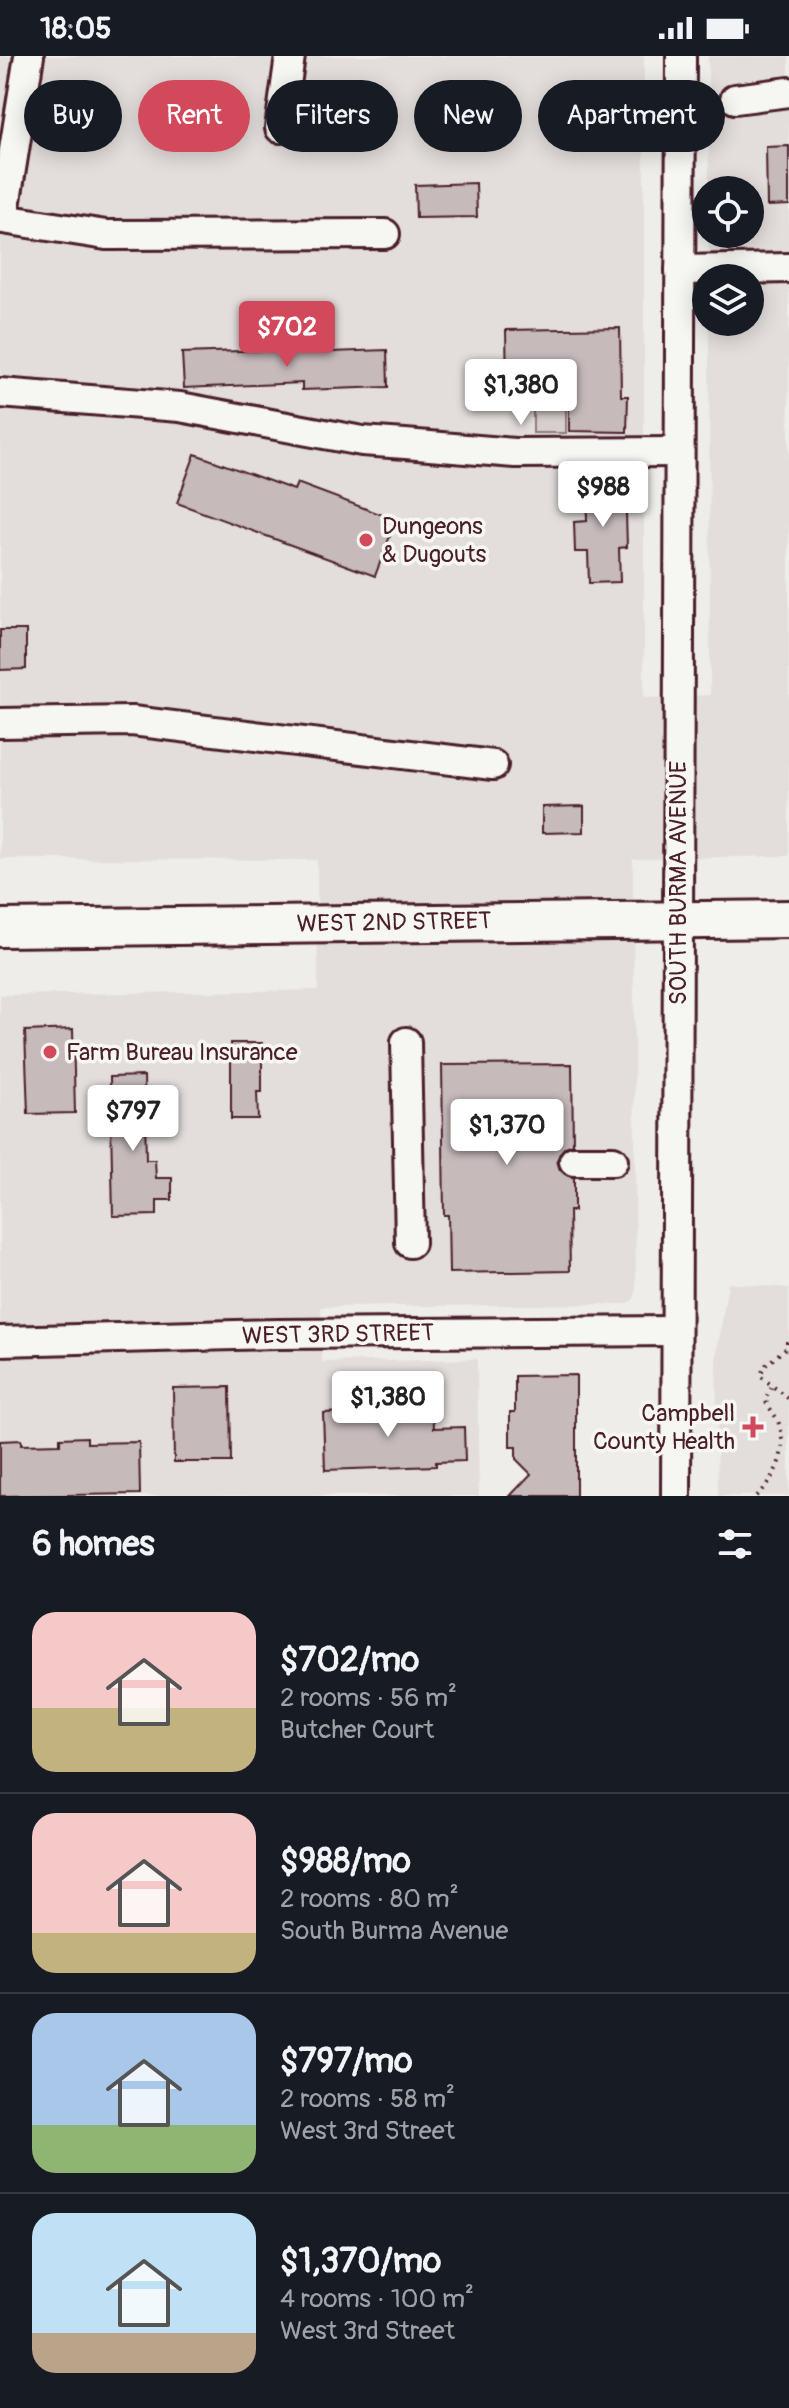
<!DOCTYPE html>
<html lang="en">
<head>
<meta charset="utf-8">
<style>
	body { margin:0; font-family:Pangolin,sans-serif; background:#20242c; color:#f1f3f6; height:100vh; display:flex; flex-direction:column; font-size:30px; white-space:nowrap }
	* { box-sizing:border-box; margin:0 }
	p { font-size:26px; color:#9ea1a6 }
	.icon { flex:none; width:44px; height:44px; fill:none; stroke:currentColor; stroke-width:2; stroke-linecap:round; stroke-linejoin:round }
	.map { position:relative; height:1440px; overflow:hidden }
	.details { display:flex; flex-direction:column; background:#171b24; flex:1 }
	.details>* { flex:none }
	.hud { position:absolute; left:24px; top:24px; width:742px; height:72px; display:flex; gap:16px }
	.tools { position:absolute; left:692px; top:120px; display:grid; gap:16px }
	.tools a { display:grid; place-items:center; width:72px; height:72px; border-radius:50%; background:#171b24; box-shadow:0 4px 20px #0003; font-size:40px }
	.price { position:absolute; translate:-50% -68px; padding:0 18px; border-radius:8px; background:#fff; color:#222; font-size:26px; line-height:52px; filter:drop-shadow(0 2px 4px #0008) }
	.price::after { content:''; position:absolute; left:50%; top:48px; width:24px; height:18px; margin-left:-12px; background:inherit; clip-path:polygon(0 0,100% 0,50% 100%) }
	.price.selected { background:#d1495b; color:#fff }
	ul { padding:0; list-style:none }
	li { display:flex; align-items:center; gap:24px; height:200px; padding:0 32px }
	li+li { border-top:2px solid #363941 }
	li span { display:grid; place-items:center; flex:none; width:224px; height:160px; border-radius:24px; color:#555 }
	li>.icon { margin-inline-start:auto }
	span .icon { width:96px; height:96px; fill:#fffc; stroke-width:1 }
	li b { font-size:34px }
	h2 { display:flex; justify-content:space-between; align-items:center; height:96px; padding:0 32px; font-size:34px }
	.chip { padding:0 28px; border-radius:36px; background:#171b24; box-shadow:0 4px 20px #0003; font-size:28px; line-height:72px }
	.chip.selected { background:#d1495b; color:#fff }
	.status { display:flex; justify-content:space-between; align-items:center; height:56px; padding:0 40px; background:#171b24; direction:ltr }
	.status svg { height:22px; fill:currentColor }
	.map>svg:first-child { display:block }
	.built { fill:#e3dedc }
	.green { fill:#d7cfce; stroke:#90777c; stroke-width:2 }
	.building { fill:#c6babb; stroke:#4a1f2b; stroke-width:2 }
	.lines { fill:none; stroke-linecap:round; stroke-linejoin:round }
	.minor-casing { stroke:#4a1f2b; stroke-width:34 }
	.major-casing { stroke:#4a1f2b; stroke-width:42 }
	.path { stroke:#4a1f2b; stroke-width:4; stroke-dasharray:2 6; stroke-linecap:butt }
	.minor { stroke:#f6f6f2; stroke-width:28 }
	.major { stroke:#f6f6f2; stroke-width:36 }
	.poi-dot { fill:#d1495b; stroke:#f6f6f2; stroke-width:3 }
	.labels { text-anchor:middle; stroke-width:7; stroke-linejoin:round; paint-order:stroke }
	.poi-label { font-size:24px; fill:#4a1f2b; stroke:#f6f6f2; text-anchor:start }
	.street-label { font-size:24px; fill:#4a1f2b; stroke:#f6f6f2 }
</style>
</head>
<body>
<div class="status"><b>18:05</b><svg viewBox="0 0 49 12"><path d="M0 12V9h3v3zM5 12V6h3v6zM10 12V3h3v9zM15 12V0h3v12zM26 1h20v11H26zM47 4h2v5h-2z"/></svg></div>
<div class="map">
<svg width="789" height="1440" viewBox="0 0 789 1440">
	<rect width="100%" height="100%" fill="#efedea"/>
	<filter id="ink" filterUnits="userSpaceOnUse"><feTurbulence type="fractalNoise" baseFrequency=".0125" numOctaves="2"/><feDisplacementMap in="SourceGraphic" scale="16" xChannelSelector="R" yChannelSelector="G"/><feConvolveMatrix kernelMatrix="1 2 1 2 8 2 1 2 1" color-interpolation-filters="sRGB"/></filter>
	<g filter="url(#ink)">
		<g class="built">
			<path d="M0 0H644V642L710 639 709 266H750V222H709V178H750V134H709L708 0H789V800L633 803 636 1237 633 1244 626 1248 321 1251 322 1306 477 1303 479 1440H0V939L318 934 317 804 0 803Z"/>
			<path d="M728 1227 789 1232V1440H718L716 1302Z"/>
		</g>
		<rect class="green" x="533" y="344" width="33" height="33"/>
		<g class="building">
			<path d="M789 90V149L767 150 766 91Z"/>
			<path d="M476 127 477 161 416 162 415 129Z"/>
			<path d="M620 272 621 340H628L627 376 569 375V331L507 332 506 274Z"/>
			<path d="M302 293V297L387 294 388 331 302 334V327L184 332 182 297Z"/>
			<path d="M195 398 294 434 297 427 396 464 375 520 177 447Z"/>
			<path d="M625 423 627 491 619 492 620 526 589 527 588 496H575L574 466 587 465 586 424Z"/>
			<path d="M0 574H26V613L0 614Z"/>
			<path d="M584 750V776L542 777V751Z"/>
			<path d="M73 973 75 1057 28 1058 25 975Z"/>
			<path d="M231 987H262V1036H257L258 1063H231Z"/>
			<path d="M572 1008 573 1088 565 1091 557 1104 560 1114 574 1122V1155H569L570 1215 449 1217 448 1159H444L442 1009Z"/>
			<path d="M144 1020 146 1104H155L156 1122H172V1144H157V1159L113 1160 110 1021Z"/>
			<path d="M576 1319V1440H510L531 1418 516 1403V1391H510V1356H515V1320Z"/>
			<path d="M230 1331 231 1406H174L173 1332Z"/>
			<path d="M365 1345V1355L433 1353 434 1372 464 1371 465 1405 436 1406V1410L325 1414 323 1357 347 1356V1346Z"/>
			<path d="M87 1381V1387L139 1386 140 1438 0 1440V1385L21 1384V1389L60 1388V1382Z"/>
		</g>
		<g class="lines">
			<defs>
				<g id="minor">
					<path d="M29 0 3 163 106 179 385 178"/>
					<path d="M735 43 789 36"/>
					<path d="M280 72 290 0"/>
					<path d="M680 214 789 212"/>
					<path d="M0 337 180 351 362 385 405 388 515 397 678 396"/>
					<path d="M0 667 132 665 493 709"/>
					<path d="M406 986 410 1187"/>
					<path d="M574 1105H613"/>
					<path d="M0 1285 278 1278 676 1275"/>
					<path d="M676 1440 681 0"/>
				</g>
				<path id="major" d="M0 872 789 863"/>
			</defs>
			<use href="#minor" class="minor-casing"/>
			<use href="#major" class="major-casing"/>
			<g class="path">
				<path d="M787 1285V1291L766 1309 760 1320 789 1343"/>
				<path d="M756 1440C777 1420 789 1394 778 1365 774 1357 768 1351 765 1343L772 1331"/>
			</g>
			<use href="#minor" class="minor"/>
			<use href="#major" class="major"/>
		</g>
	</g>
	<g class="poi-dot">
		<circle cx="366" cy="484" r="8"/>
		<circle cx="50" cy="996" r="8"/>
		<path d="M749 1359h8v8h8v8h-8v8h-8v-8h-8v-8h8z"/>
	</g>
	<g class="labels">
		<g class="poi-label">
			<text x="382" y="478">Dungeons<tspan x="382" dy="28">&amp; Dugouts</tspan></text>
			<text x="66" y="1004">Farm Bureau Insurance</text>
			<text x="735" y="1365" text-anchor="end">Campbell<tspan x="735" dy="28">County Health</tspan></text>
		</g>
		<g class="street-label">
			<text transform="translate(678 827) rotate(-90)" y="8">SOUTH BURMA AVENUE</text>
			<text transform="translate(394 866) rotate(-1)" y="8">WEST 2ND STREET</text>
			<text transform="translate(338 1278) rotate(-1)" y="8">WEST 3RD STREET</text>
		</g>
	</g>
</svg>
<div class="tools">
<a><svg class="icon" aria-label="locate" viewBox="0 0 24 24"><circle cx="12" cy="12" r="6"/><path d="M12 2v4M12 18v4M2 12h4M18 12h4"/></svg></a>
<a><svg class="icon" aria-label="layers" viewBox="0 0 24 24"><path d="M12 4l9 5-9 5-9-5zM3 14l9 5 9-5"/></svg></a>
</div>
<b class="price selected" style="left:287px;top:313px">$702</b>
<b class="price" style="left:521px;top:371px">$1,380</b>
<b class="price" style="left:603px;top:473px">$988</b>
<b class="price" style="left:133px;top:1097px">$797</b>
<b class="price" style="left:507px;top:1111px">$1,370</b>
<b class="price" style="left:388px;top:1383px">$1,380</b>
<div class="hud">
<a class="chip">Buy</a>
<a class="chip selected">Rent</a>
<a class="chip">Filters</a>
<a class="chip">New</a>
<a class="chip">Apartment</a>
</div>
</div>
<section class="details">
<h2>6 homes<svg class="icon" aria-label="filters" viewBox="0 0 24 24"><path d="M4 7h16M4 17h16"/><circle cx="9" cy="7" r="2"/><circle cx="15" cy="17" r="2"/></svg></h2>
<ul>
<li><span style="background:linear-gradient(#f6c9c9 60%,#c2b280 0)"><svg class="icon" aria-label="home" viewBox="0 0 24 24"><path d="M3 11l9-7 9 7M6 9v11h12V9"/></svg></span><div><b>$702/mo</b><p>2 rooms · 56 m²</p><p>Butcher Court</p></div></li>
<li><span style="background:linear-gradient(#f6c9c9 75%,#c2b280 0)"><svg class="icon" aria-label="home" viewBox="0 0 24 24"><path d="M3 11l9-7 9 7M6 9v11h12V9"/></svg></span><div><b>$988/mo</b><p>2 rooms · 80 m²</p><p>South Burma Avenue</p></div></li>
<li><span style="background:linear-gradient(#a9c7e8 70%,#8fb573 0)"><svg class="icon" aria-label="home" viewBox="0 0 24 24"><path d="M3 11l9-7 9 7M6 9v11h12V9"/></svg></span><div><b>$797/mo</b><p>2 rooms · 58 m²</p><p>West 3rd Street</p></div></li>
<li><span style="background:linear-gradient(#bfe0f5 75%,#b9a48a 0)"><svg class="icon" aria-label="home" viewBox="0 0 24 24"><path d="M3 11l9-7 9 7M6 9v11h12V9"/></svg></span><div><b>$1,370/mo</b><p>4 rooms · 100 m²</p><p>West 3rd Street</p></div></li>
</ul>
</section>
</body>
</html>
